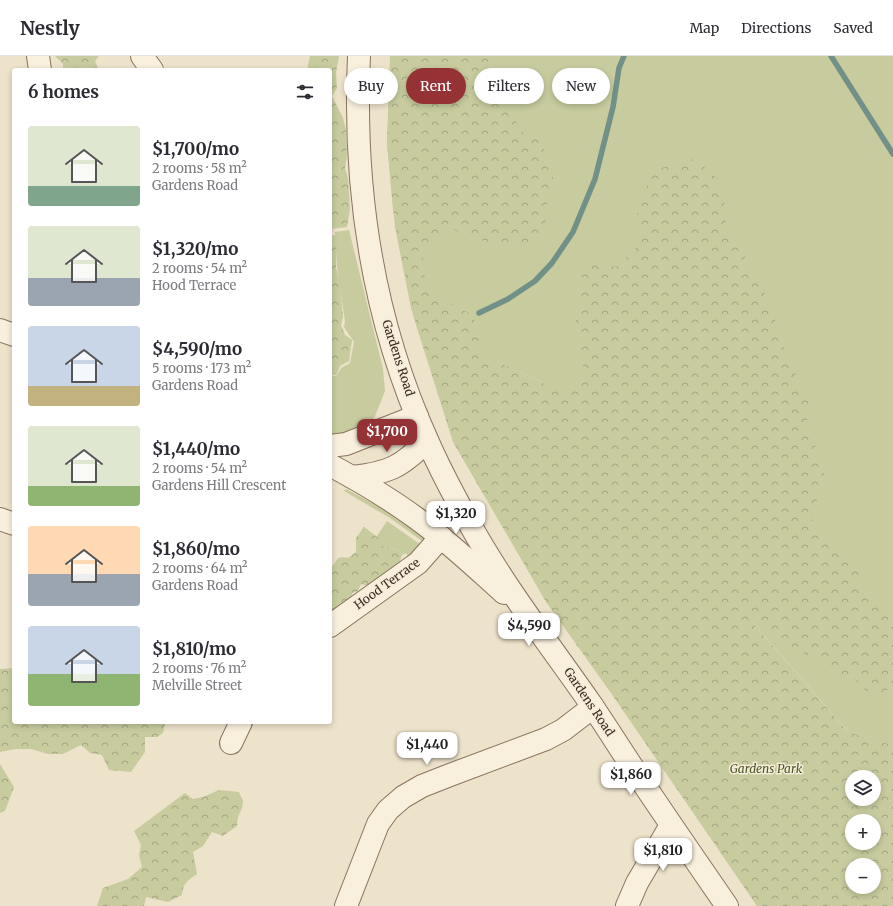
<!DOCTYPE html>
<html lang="en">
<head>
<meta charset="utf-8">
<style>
	body { margin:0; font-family:Merriweather,serif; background:#f2f2f3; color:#2b2b33; height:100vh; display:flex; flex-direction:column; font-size:15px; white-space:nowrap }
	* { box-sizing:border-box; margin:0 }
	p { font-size:13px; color:#7c7c81 }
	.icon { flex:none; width:22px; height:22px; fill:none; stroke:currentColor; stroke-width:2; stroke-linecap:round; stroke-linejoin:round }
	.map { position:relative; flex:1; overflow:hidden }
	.details { position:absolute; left:12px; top:12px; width:320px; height:656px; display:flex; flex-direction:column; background:#fff; border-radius:4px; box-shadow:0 2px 6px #0003 }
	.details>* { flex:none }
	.hud { position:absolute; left:344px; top:12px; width:380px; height:36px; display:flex; gap:8px }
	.tools { position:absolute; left:845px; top:714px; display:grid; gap:8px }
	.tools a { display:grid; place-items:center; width:36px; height:36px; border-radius:50%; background:#fff; box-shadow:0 2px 6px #0003; font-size:20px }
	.price { position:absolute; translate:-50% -34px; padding:0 9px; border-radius:8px; background:#fff; color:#222; font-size:13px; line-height:26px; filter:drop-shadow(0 1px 2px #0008) }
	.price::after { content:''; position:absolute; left:50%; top:24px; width:12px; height:9px; margin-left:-6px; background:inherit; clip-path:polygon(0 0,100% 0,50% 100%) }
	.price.on { background:#953235; color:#fff }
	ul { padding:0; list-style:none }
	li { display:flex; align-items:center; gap:12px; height:100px; padding:0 16px }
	li span { display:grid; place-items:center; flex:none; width:112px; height:80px; border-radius:4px; color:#555 }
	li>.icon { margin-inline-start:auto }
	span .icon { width:48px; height:48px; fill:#fffc; stroke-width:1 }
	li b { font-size:17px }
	h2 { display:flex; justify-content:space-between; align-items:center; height:48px; padding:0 16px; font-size:17px }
	.pill { padding:0 14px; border-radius:18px; background:#fff; box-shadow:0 2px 6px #0003; font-size:14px; line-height:36px }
	.pill.on { background:#953235; color:#fff }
	header { display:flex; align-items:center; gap:24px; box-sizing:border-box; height:56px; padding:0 20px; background:#fff; border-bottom:1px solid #e1e1e2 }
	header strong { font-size:19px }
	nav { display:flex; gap:22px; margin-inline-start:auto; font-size:14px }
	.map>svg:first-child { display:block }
	.grass { fill:#c7cb9e }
	.forest { fill:url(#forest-crowns); fill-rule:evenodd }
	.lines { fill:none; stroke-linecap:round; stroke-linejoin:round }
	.stream { stroke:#719088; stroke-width:5.5 }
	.minor-casing { stroke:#89745f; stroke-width:24 }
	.minor { stroke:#f8efdd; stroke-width:22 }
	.labels { text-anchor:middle; stroke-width:3; stroke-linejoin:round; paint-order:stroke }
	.street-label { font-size:12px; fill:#3a2d22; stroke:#f5ecd9 }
	.park-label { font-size:12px; font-style:italic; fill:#4b5629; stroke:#f5ecd9 }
</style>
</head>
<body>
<header>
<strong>Nestly</strong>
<nav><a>Map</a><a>Directions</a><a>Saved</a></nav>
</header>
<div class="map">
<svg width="893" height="850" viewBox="0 0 893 850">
	<defs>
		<pattern id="forest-crowns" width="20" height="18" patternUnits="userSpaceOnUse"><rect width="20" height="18" fill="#c7cb9e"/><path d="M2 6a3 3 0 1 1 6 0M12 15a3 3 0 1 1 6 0" fill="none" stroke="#a3a580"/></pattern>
	</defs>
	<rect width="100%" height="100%" fill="#ede2ca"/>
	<g class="grass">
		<path d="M390 0H893V727L542 326 417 272 411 252 395 171 387 86Z"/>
		<path d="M349 174 383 313 385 335 375 360 364 374 330 384V321L337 319 341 312 350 307 354 286 344 271 345 265 337 210 335 176Z"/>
		<path d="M346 433 382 452 427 485 426 488 390 462 344 435Z"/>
		<path d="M387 465 424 491 411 508 406 497 402 499 399 494 381 489 377 480Z"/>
	</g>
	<g class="forest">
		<path d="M55 0H99L95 5 99 14H63V8Z"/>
		<path d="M310 0H339L336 17 337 32 332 40 343 62 346 74 347 101 345 112 348 122 350 153 347 171 331 173 330 172V14H307Z"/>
		<path d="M391 0H494L491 5 489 26 501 40 522 76 540 85 550 107 553 123 552 139 543 156 547 170 538 182 521 189 503 192 459 176 448 171 424 190 422 211 429 232 437 240 474 260 481 299 542 326 549 333 580 328 585 313 578 300 580 279 575 270 582 234V216L596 207 616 211 637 191 642 181 634 166 639 154V143L646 133 652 116 677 106 695 103 719 124 724 140 725 163 731 179 749 207 768 244 788 302 808 345 807 365 827 426 815 448 812 463 827 481 839 485 845 505 862 514 861 531 885 555 893 569V631L881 637 866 635 856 624 835 619 830 608 793 593 773 587 763 569 752 566 849 677 872 682 893 690V850H757L611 637 546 546 453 386 417 272 402 205 393 154 387 86ZM852 721H874V743H852ZM852 765H874V787H852ZM852 809H874V831H852Z"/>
		<path d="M335 179 336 184V212L340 225 343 261 341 269 345 279 352 284 349 305 340 310 337 318 330 319V180Z"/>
		<path d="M364 471 380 483 381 489 399 494 402 499 398 511 374 531 361 528 358 535 352 537 353 541 330 558V511C339 507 333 499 348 502L356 496V482Z"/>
		<path d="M14 612V666H182L181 667 165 668 163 677 157 681H145V696L131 716 109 714 102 699 90 697 81 689 63 698H48L31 693H16L0 696V613Z"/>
		<path d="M0 708 14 731 5 755 0 757Z"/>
		<path d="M219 734 239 736 243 745 242 752 238 761 237 770 223 780 212 776 203 790 193 796 197 818C187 825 183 827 182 839L168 846 146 841 144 850H97L103 832 128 823 142 811 139 799 141 789 134 775 185 737 193 743 203 741Z"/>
	</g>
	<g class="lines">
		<g class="stream">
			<path d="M831 0 893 98"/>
			<path d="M479 257 508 243 535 225 552 207 573 176 595 123 613 51 619 12 624 0"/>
		</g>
		<defs>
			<g id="minor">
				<path d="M38 0 40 14"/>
				<path d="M142 0 152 14"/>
				<path d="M359 0C353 132 373 265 428 386 442 418 459 449 476 479 510 538 552 592 591 648 608 673 624 699 641 724 669 766 698 808 727 850"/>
				<path d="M0 274 14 279"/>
				<path d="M330 390 346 388 417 360"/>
				<path d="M330 409C360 425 389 442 416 462 447 484 475 511 504 537"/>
				<path d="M352 421C389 417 401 411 427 385"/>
				<path d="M0 463 14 468"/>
				<path d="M330 570 418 507 441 481"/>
				<path d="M231 687 241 666"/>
				<path d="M346 850 378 768 388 754 403 741 422 730 450 719 546 683 563 674 593 651"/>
				<path d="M627 850 637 827 671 769"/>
			</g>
		</defs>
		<use href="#minor" class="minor-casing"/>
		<use href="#minor" class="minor"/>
	</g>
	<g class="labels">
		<g class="street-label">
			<text transform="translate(398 302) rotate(72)" y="4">Gardens Road</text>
			<text transform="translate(387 528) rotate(-36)" y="4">Hood Terrace</text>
			<text transform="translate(589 646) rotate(56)" y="4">Gardens Road</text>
		</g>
		<g class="park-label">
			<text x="766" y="717">Gardens Park</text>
		</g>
	</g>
</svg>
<div class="tools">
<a><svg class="icon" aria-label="layers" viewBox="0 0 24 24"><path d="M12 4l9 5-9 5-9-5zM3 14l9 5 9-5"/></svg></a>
<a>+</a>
<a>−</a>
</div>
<b class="price on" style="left:387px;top:397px">$1,700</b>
<b class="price" style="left:456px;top:479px">$1,320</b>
<b class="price" style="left:529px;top:591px">$4,590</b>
<b class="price" style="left:427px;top:710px">$1,440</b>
<b class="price" style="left:631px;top:740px">$1,860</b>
<b class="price" style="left:663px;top:816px">$1,810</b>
<div class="hud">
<a class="pill">Buy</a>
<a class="pill on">Rent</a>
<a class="pill">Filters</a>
<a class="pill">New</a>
</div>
<section class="details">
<h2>6 homes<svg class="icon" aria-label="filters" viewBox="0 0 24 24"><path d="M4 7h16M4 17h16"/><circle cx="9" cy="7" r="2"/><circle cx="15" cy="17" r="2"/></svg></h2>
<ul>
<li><span style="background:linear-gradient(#dfe7d0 75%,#7fa58c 0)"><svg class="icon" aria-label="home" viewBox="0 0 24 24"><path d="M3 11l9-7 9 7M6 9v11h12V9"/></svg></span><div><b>$1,700/mo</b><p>2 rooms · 58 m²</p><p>Gardens Road</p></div></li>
<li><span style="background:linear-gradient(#dfe7d0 65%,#9aa5b1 0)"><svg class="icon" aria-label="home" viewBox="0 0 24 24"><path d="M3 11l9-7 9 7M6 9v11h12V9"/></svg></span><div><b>$1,320/mo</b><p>2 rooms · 54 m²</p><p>Hood Terrace</p></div></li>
<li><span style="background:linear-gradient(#c9d6e8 75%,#c2b280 0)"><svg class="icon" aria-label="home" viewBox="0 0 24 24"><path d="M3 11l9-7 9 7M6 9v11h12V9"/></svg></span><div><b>$4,590/mo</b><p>5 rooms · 173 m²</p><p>Gardens Road</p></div></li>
<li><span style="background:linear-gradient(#dfe7d0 75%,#8fb573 0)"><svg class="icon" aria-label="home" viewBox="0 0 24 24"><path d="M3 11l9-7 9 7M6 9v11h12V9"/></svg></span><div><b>$1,440/mo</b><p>2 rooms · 54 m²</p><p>Gardens Hill Crescent</p></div></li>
<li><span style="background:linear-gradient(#ffd9b3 60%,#9aa5b1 0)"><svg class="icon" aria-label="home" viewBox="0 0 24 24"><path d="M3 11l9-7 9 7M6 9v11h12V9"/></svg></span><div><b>$1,860/mo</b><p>2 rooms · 64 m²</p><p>Gardens Road</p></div></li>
<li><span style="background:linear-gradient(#c9d6e8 60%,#8fb573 0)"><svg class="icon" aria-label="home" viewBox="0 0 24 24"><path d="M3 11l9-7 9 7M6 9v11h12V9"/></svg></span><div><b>$1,810/mo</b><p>2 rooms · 76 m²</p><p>Melville Street</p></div></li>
</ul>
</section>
</div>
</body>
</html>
